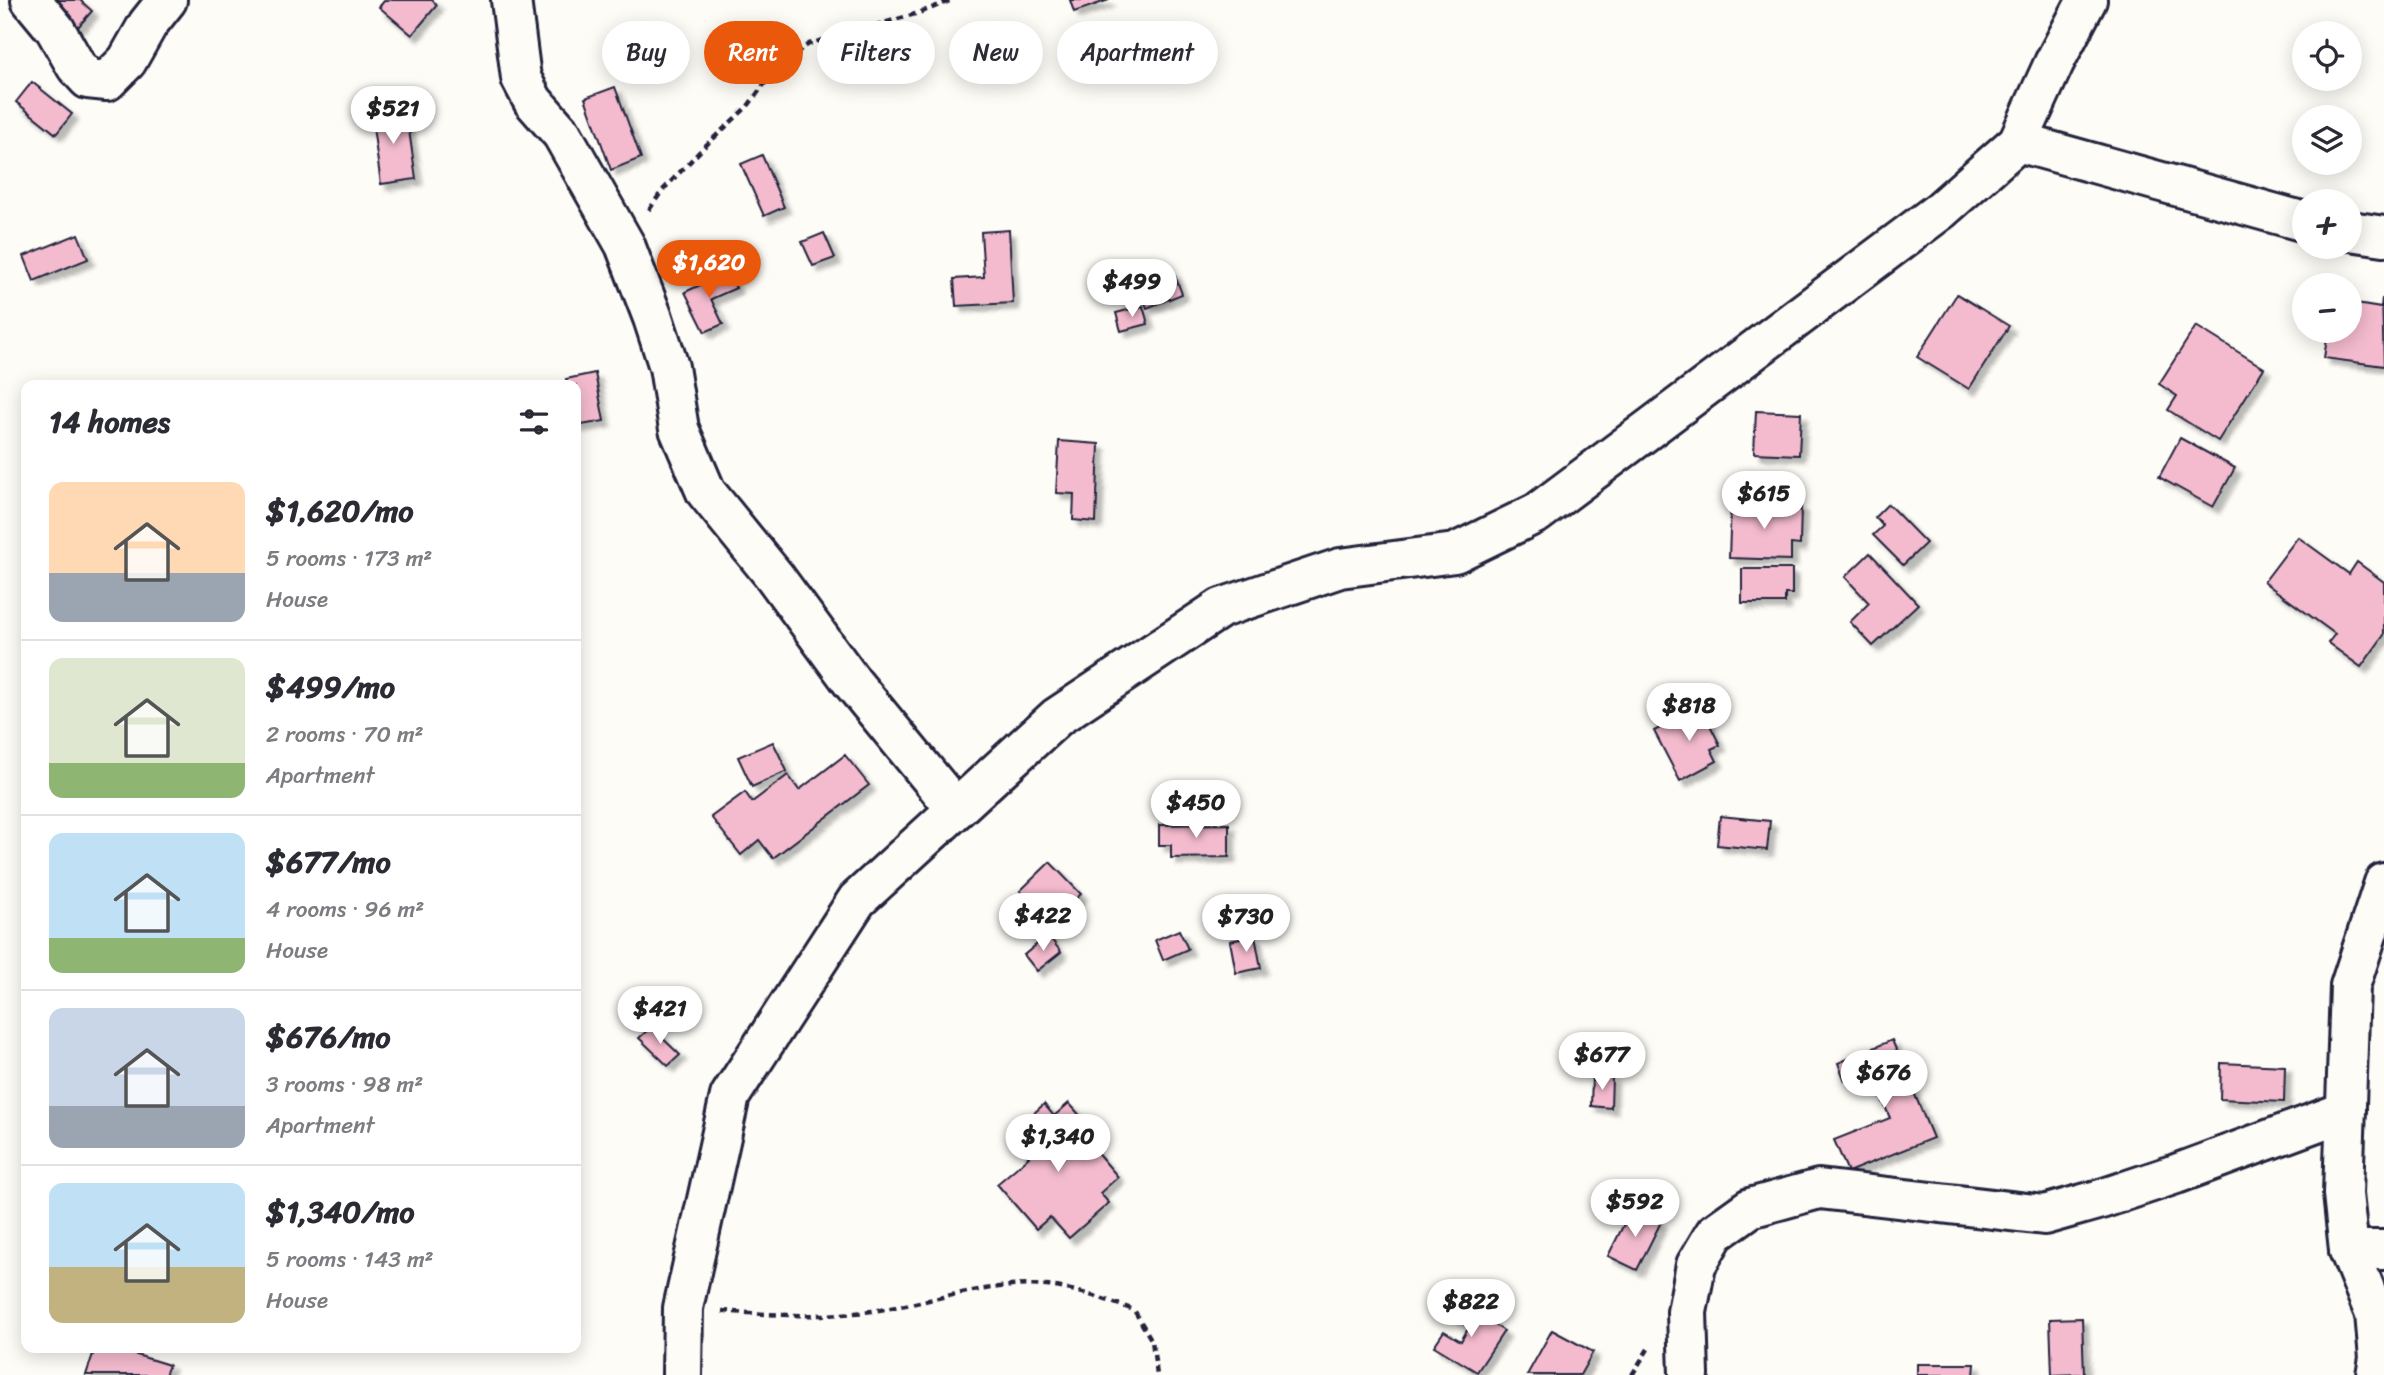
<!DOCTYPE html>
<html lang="en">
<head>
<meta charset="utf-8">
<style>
	body { margin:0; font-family:Sriracha,sans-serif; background:#f7f7f7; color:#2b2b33; height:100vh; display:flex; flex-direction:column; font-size:26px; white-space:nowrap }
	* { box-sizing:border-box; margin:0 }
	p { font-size:23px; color:#7c7c81 }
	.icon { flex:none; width:38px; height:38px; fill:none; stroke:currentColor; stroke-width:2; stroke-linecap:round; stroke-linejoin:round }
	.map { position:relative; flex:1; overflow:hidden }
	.details { position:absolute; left:21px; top:380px; width:560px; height:973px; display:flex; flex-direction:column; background:#fff; border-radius:14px; box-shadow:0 4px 18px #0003 }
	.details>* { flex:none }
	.top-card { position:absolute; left:602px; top:21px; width:665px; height:63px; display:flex; gap:14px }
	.tools { position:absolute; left:2292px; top:21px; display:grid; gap:14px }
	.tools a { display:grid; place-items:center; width:70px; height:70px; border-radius:50%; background:#fff; box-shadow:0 4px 18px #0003; font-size:35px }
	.price { position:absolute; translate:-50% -60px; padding:0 16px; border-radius:24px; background:#fff; color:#222; font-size:23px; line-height:46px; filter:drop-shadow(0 2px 4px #0008) }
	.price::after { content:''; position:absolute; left:50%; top:42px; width:21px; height:16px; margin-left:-10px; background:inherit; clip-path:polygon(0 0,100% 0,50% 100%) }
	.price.selected { background:#ea580c; color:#fff }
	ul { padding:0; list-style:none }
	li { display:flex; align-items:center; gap:21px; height:175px; padding:0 28px }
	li+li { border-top:2px solid #e1e1e2 }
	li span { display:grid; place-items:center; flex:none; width:196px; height:140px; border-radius:14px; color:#555 }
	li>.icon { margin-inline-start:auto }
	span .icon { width:84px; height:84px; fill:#fffc; stroke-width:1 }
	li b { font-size:30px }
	h2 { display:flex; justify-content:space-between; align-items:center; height:84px; padding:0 28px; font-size:30px }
	.chip { padding:0 24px; border-radius:32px; background:#fff; box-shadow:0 4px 18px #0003; font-size:24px; line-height:63px }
	.chip.selected { background:#ea580c; color:#fff }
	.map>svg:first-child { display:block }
	.building { fill:#f4bbce; stroke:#22223b; stroke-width:2; filter:url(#shadow) }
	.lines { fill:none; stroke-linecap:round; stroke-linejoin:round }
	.street-casing { stroke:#22223b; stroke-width:44 }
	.path { stroke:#22223b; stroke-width:4.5; stroke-dasharray:7 5; stroke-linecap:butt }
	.street { stroke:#fdfcf7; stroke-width:38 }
</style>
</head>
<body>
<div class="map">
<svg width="2384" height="1375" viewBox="0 0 2384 1375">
	<defs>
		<filter id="shadow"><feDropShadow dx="6" dy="6" stdDeviation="2" flood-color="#0004"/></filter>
	</defs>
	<rect width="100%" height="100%" fill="#fdfcf7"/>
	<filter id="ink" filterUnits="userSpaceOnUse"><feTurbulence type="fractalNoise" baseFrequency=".0143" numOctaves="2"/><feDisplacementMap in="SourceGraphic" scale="14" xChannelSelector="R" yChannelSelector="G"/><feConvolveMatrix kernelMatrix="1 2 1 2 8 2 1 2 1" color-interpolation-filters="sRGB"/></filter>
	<g filter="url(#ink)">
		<g class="building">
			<path d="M46 0H80L92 11 78 27Z"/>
			<path d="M385 0H432L437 5 412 35 379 7Z"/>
			<path d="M1070 0H1109L1074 12Z"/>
			<path d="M32 82 72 114 56 134 16 102Z"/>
			<path d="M615 87 641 158 611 170 585 98Z"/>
			<path d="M406 109 416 179 381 184 371 113Z"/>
			<path d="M762 155 784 207 764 216 741 164Z"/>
			<path d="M1009 230 1013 303 956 306 954 279 984 277 981 232Z"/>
			<path d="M824 233 835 258 813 266 802 242Z"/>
			<path d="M78 234 88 259 34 281 24 256Z"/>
			<path d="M728 272 736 288 711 299 723 324 705 332 685 292Z"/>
			<path d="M1174 273 1182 294 1147 308 1139 287Z"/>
			<path d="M1957 294 2009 326 1969 389 1917 357Z"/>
			<path d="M2382 298 2384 366 2324 358 2328 331H2350V303L2381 308Z"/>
			<path d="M1143 306 1148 324 1121 331 1116 313Z"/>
			<path d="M2196 326 2264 368 2218 441 2168 410 2177 396 2159 384Z"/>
			<path d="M595 373 604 421 576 426V385H567L566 379Z"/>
			<path d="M1756 411 1801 413 1799 455 1754 453Z"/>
			<path d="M2180 438 2235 468 2213 507 2159 477Z"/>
			<path d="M1059 441 1099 444 1096 522 1073 520 1074 494 1056 493Z"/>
			<path d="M1731 503 1801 506 1800 545 1791 544V560L1729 558Z"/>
			<path d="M1888 504 1926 543 1903 565 1873 535 1883 526 1875 517Z"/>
			<path d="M2298 537 2349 574 2357 562 2384 582V635L2361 667 2328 643 2335 634 2264 582Z"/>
			<path d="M1870 553 1918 604 1873 646 1850 622 1869 603 1845 577Z"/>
			<path d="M1742 569H1792V594H1785V603H1742Z"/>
			<path d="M1701 707 1720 745 1711 749 1717 761 1680 781 1654 731Z"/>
			<path d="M773 742 787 771 752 787 738 757Z"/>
			<path d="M845 755 869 785 773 858 759 840 741 855 711 817 745 792 752 802 788 775 799 790Z"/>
			<path d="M1720 816 1770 821 1767 850 1717 845Z"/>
			<path d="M1229 824V857L1171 858V845H1159V825Z"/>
			<path d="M1050 862 1081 894 1052 922 1020 891Z"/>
			<path d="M1179 930 1188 949 1163 960 1155 940Z"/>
			<path d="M1048 935 1061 952 1037 971 1024 955Z"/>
			<path d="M1255 936 1261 968 1236 973 1230 941Z"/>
			<path d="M651 1027 680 1055 668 1066 639 1038Z"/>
			<path d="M1892 1040 1933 1138 1848 1172 1834 1140 1890 1118 1870 1071 1845 1081 1838 1063Z"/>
			<path d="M2221 1063 2285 1066 2284 1102 2220 1099Z"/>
			<path d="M1592 1077H1612L1611 1108 1591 1106Z"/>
			<path d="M1069 1103 1083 1119 1067 1134 1081 1150 1089 1143 1118 1177 1100 1193 1109 1203 1069 1238 1050 1217 1036 1229 997 1184 1029 1157 1020 1148 1033 1137 1022 1124 1044 1104 1054 1116Z"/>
			<path d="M1632 1208 1661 1222 1637 1270 1608 1256Z"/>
			<path d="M1462 1304 1504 1331 1477 1372 1434 1346 1444 1331 1461 1341 1469 1327 1453 1317Z"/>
			<path d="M2082 1318 2084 1374 2052 1375 2050 1319Z"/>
			<path d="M1552 1330 1593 1352 1580 1375H1527Z"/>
			<path d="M95 1348H114L169 1365 165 1375H86Z"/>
			<path d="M1917 1364H1975L1974 1375H1917Z"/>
		</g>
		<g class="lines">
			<defs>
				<g id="street">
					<path d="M31 0 55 29 76 66 88 79 107 81 127 61 148 24 167 0"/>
					<path d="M511 0 521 78 533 101 562 134 625 245 653 318 669 367 679 429 706 492 775 577 852 682 956 809"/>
					<path d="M2018 142 2305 222"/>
					<path d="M2350 231 2384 236"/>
					<path d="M2349 1250H2384"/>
					<path d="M682 1375 683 1308 730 1096 857 900 1057 717 1221 608 1340 568 1455 553 1537 513 1941 210 2018 142 2054 63 2087 0"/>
					<path d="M1689 1375 1687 1312 1696 1265 1715 1233 1750 1208 1819 1189 2044 1215 2101 1199 2176 1174 2346 1111"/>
					<path d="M2376 1375 2379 1358 2375 1314 2349 1250 2343 1194 2350 986 2384 883"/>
				</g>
			</defs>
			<use href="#street" class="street-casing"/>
			<g class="path">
				<path d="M649 210 662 191 702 149 748 106 779 64 809 44 919 13 952 0"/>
				<path d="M722 1311C772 1315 821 1318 872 1311 929 1303 988 1281 1047 1286 1077 1289 1106 1300 1134 1310L1152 1341 1157 1375"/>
				<path d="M1632 1375 1648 1349"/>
			</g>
			<use href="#street" class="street"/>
		</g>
	</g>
</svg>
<div class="tools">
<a><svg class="icon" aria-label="locate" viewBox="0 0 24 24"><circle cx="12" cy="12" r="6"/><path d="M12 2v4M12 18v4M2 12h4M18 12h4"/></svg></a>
<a><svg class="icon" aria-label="layers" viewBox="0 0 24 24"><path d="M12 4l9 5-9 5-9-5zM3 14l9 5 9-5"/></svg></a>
<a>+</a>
<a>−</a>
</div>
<b class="price" style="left:393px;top:146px">$521</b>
<b class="price selected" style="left:709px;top:300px">$1,620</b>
<b class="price" style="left:1132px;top:319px">$499</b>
<b class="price" style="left:1764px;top:531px">$615</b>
<b class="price" style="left:1689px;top:743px">$818</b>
<b class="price" style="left:1196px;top:840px">$450</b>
<b class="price" style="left:1043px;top:953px">$422</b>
<b class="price" style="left:1246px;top:954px">$730</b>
<b class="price" style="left:660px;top:1046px">$421</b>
<b class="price" style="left:1602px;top:1092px">$677</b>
<b class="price" style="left:1884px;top:1110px">$676</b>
<b class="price" style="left:1058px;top:1174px">$1,340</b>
<b class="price" style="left:1635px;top:1239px">$592</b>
<b class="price" style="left:1471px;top:1339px">$822</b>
<div class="top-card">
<a class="chip">Buy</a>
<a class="chip selected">Rent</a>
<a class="chip">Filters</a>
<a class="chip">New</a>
<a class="chip">Apartment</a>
</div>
<section class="details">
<h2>14 homes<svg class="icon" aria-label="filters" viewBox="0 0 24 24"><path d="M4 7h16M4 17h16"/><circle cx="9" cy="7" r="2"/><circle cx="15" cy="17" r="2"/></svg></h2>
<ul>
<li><span style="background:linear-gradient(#ffd9b3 65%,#9aa5b1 0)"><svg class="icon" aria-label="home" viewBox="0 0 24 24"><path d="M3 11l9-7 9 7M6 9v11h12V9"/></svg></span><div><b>$1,620/mo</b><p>5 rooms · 173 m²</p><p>House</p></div></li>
<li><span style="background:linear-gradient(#dfe7d0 75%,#8fb573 0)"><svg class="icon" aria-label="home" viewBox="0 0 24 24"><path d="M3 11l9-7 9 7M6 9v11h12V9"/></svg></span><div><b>$499/mo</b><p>2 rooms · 70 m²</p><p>Apartment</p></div></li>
<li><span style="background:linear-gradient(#bfe0f5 75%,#8fb573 0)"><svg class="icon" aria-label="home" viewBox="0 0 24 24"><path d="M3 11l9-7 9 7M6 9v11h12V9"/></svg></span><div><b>$677/mo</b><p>4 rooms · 96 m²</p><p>House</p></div></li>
<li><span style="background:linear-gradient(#c9d6e8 70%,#9aa5b1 0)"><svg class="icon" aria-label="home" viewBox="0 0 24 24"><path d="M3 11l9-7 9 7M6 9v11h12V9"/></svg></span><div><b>$676/mo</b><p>3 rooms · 98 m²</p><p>Apartment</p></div></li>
<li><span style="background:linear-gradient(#bfe0f5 60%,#c2b280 0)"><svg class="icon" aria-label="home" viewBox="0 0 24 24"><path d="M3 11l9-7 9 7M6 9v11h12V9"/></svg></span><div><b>$1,340/mo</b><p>5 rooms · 143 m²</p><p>House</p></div></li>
</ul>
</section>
</div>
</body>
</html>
